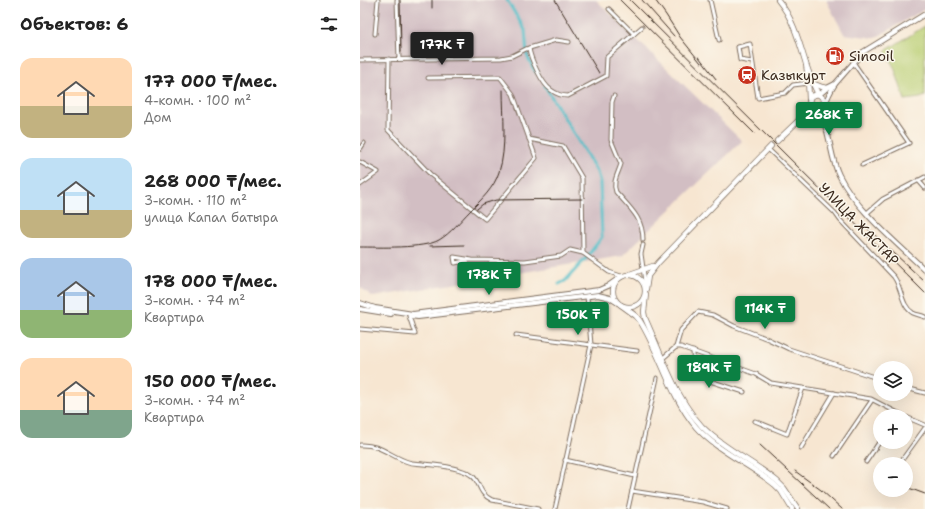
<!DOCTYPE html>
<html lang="ru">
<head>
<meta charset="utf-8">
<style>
	body { margin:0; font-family:"Shantell Sans",sans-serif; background:#f6f6f6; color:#222; height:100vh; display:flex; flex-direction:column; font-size:15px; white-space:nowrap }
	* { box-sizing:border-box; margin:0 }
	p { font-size:13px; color:#767676 }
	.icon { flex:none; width:22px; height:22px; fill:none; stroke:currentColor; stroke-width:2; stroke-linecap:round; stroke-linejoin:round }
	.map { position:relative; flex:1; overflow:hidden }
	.details { display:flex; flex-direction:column; background:#fff; width:360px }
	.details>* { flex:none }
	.fabs { position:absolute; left:513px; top:361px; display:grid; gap:8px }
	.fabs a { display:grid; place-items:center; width:40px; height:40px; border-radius:50%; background:#fff; box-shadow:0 4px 16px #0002; font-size:20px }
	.price { position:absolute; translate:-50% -34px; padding:0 9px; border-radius:4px; background:#0b8043; color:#fff; font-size:13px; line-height:26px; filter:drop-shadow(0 1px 2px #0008) }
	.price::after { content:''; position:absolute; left:50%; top:24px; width:12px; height:9px; margin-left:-6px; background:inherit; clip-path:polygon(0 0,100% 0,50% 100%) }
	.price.on { background:#222; color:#fff }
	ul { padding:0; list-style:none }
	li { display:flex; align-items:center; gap:12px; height:100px; padding:0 20px }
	li span { display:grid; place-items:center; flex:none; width:112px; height:80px; border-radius:12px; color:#555 }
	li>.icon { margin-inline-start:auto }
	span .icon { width:48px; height:48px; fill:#fffc; stroke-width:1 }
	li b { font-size:17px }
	h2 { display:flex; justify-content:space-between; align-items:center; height:48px; padding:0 20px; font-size:17px }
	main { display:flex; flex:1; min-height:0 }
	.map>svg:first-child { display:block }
	.industrial { fill:#d2bec3 }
	.green { fill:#b9ce72; stroke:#7a7c48 }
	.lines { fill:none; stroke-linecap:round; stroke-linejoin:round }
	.canal { stroke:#51bec8; stroke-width:3 }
	.street-casing { stroke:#7d6c5d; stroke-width:5 }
	.secondary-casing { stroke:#7d6c5d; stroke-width:6 }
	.primary-casing { stroke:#7d6c5d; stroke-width:6 }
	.street { stroke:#fff; stroke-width:3 }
	.secondary { stroke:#fff; stroke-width:4 }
	.primary { stroke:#fff; stroke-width:4.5 }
	.rail { stroke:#3b2a1e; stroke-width:1 }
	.labels { text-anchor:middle; stroke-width:3; stroke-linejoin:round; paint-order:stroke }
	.poi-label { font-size:14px; fill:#3b2a1e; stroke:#fbf7ec; text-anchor:start }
	.street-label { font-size:14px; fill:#3b2a1e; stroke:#fbf7ec }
</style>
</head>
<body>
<main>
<section class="details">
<h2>Объектов: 6<svg class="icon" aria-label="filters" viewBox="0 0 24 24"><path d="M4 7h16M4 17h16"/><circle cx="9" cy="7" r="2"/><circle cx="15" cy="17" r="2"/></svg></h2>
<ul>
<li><span style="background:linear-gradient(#ffd9b3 60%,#c2b280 0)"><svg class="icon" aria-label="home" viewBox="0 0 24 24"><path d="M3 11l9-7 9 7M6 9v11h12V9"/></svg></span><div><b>177 000 ₸/мес.</b><p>4-комн. · 100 m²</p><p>Дом</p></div></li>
<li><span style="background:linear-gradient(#bfe0f5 65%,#c2b280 0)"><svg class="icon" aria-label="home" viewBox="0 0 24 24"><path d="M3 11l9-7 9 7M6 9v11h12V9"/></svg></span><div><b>268 000 ₸/мес.</b><p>3-комн. · 110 m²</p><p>улица Капал батыра</p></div></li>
<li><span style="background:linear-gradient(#a9c7e8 65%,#8fb573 0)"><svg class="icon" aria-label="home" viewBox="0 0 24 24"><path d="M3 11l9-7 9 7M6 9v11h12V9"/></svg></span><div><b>178 000 ₸/мес.</b><p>3-комн. · 74 m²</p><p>Квартира</p></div></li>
<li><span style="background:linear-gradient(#ffd9b3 65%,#7fa58c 0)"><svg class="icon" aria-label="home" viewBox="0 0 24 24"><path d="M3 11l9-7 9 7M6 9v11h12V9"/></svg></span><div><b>150 000 ₸/мес.</b><p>3-комн. · 74 m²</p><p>Квартира</p></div></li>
</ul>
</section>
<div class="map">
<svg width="565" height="509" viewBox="0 0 565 509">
	<rect width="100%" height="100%" fill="#fbf7ec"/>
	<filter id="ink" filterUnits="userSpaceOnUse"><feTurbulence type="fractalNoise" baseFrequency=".025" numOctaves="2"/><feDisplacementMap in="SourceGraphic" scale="8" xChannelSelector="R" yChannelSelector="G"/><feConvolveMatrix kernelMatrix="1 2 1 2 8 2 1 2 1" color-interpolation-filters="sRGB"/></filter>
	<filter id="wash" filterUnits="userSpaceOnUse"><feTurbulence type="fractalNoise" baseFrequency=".012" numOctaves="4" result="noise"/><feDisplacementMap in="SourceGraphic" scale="16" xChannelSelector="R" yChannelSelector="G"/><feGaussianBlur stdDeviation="0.9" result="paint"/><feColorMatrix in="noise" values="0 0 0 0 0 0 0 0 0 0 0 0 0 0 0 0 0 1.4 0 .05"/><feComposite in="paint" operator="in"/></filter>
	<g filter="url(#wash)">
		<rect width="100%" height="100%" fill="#f7e6d1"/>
		<g class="industrial">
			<path d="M0 0H236L382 141 262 256 13 297 0 287Z"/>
			<path d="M466 0H565V9L515 38 484 34Z"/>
		</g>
		<path class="green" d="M565 26V96L560 98 545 100 534 67 525 51Z"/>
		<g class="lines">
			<g class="canal">
				<path d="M147 0 165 30 167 55 173 68 177 73"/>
				<path d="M185 86 237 172 240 183 242 237 227 257 205 281 199 284"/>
			</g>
		</g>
	</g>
	<g filter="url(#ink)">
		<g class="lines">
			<defs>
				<g id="street">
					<path d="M37 0 39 59"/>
					<path d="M350 0 359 40"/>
					<path d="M249 9 274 34"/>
					<path d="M15 34 18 0"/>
					<path d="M169 48C170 58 182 84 191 90 195 93 202 96 208 96L246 76 247 57 282 27"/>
					<path d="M29 59 28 130 71 175 125 219 176 158 153 94 140 77 68 78"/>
					<path d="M0 60 141 58 152 56 166 49 196 40 209 42"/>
					<path d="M392 62 380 60 378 47 390 44 398 98 425 93 433 85 449 83"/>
					<path d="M493 62 549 143 502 165"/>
					<path d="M254 96 252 102 251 140 261 164C258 174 252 182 256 192 270 208 283 218 283 240"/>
					<path d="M169 139 203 146 222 178 223 253 249 272 261 276"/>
					<path d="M0 149 4 143"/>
					<path d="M408 149 475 213 480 220 534 277C542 288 541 306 553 313 557 315 561 315 565 317"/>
					<path d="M0 162 18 172 0 185"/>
					<path d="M558 180 565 188"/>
					<path d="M507 213 523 199 565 177"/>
					<path d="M283 245 281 254 285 282"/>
					<path d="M112 260 94 257 95 263 110 260 165 261 201 256 210 250 223 253"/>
					<path d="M0 329 55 334 49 316"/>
					<path d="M156 335 277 351"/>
					<path d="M316 347 321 330 338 312 353 315 374 326 408 339 429 349 520 379"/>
					<path d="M333 351 334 377"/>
					<path d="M303 358 316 347H321L396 374 411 383 511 399 544 416"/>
					<path d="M351 358 350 381 384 392"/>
					<path d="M546 388 565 393"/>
					<path d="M546 417 565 425"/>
					<path d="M395 421 427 434 443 388"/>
					<path d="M0 445C20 444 30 456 48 462 53 464 58 463 63 464 77 465 100 467 111 475 121 481 117 493 132 500L178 509"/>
					<path d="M441 448 474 393"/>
					<path d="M474 456 512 400"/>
					<path d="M205 460 275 476"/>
					<path d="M506 462 520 441"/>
					<path d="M539 464 565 428"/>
					<path d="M272 491 343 502 367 509"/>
					<path d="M195 509 231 345 227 296"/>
					<path d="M268 509 297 378"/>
				</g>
				<g id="secondary">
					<path d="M475 84 503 52 565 14"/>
					<path d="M454 109 466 128C462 110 465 100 475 84L467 88 460 94"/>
					<path d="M466 128C471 144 472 161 479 175 496 210 537 243 565 270"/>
					<path d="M0 303 15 308 53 314 239 290 248 286 258 279"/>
					<path d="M0 309 31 314"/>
					<path d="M50 316 58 317 238 295 250 298 258 303"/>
				</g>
				<g id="primary">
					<path d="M418 0C433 18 439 41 446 64"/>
					<path d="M452 83 462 87 467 88"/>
					<path d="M449 99 448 79 446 64 453 84 458 94"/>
					<path d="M449 103 438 121 454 109H459L463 106 464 99 458 94 451 96C448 101 449 105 454 109"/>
					<path d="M417 141 438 121 451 117 462 123"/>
					<path d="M270 274 293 266"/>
					<circle cx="269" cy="291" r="16"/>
					<path d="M286 289 288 276 298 263 411 146"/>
					<path d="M286 294 284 312 285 318C302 355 318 407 350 434 371 452 396 464 417 481L424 488 438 509"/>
					<path d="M261 305 276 316 280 321C301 355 310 396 336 427 357 451 391 465 415 485L421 491 432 509"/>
				</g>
			</defs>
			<use href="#street" class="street-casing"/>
			<use href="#secondary" class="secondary-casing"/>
			<use href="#primary" class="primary-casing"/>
			<use href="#street" class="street"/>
			<use href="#secondary" class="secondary"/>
			<use href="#primary" class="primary"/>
			<g class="rail">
				<path d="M40 0 41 52"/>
				<path d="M72 0V8"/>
				<path d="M195 0 239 73"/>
				<path d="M260 0 394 133"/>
				<path d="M270 0 565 293"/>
				<path d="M282 0 314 36"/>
				<path d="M295 0 306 15 320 37 341 63"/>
				<path d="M339 57 356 79"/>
				<path d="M117 209 123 204 136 200 222 199"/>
				<path d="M504 225 565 282"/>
				<path d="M70 246 104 245"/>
				<path d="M0 247C18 247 64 249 79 240 91 233 100 221 110 211 122 199 134 188 139 172 147 148 143 115 143 90"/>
				<path d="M400 445 469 509"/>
				<path d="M435 471 461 490 482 509"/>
				<path d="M546 487 565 494"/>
			</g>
		</g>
	</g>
	<defs>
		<symbol id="fuel-disc" viewBox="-11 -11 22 22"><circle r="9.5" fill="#c8321e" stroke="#fbf7ec"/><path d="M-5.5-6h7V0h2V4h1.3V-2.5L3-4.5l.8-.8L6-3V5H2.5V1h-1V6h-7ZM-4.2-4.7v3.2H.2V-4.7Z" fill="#fff"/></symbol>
		<symbol id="station-disc" viewBox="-11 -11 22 22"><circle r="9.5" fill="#c8321e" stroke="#fbf7ec"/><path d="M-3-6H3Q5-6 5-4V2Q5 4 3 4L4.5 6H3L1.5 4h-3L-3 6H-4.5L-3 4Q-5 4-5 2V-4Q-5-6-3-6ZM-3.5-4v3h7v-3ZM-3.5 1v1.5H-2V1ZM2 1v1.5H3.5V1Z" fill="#fff"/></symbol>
	</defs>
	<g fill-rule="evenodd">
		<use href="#fuel-disc" x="464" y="45" width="22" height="22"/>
		<use href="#station-disc" x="376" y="64" width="22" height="22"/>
	</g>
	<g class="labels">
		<g class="poi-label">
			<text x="489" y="61">Sinooil</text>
			<text x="401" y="80">Казыкурт</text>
		</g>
		<g class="street-label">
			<text transform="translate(499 224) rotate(46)" y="5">УЛИЦА ЖАСТАР</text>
		</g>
	</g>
</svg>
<div class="fabs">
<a><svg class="icon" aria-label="layers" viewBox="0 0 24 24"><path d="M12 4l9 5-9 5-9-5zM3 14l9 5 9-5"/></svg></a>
<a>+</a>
<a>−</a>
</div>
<b class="price on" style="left:82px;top:66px">177K ₸</b>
<b class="price" style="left:469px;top:136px">268K ₸</b>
<b class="price" style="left:129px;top:296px">178K ₸</b>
<b class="price" style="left:405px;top:330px">114K ₸</b>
<b class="price" style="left:218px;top:336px">150K ₸</b>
<b class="price" style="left:349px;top:389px">189K ₸</b>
</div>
</main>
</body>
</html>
